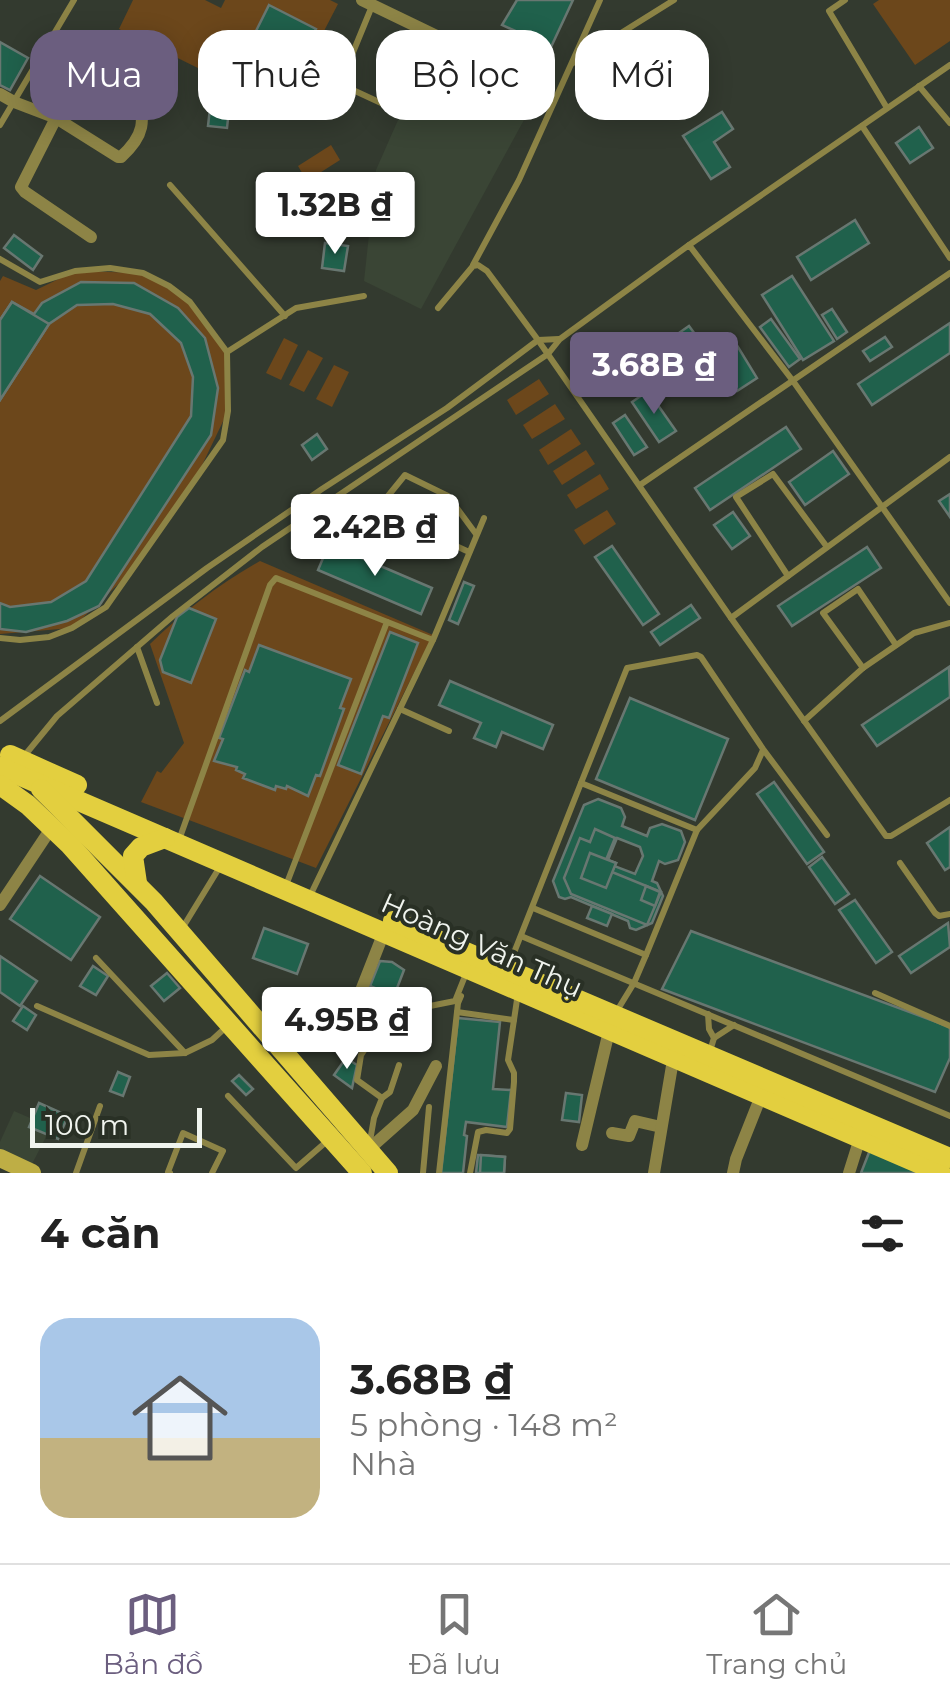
<!DOCTYPE html>
<html lang="vi">
<head>
<meta charset="utf-8">
<style>
	body { margin:0; font-family:Montserrat,sans-serif; background:#f6f6f6; color:#222; height:100vh; display:flex; flex-direction:column; font-size:38px; white-space:nowrap }
	* { box-sizing:border-box; margin:0 }
	p { font-size:32px; color:#767676 }
	.icon { flex:none; width:55px; height:55px; fill:none; stroke:currentColor; stroke-width:2; stroke-linecap:round; stroke-linejoin:round }
	.map { position:relative; height:1173px; overflow:hidden }
	.panel { display:flex; flex-direction:column; background:#fff; flex:1 }
	.panel>* { flex:none }
	.banner { position:absolute; left:30px; top:30px; width:890px; height:90px; display:flex; gap:20px }
	.scale { position:absolute; left:30px; bottom:25px; width:172px; box-sizing:border-box; padding-left:10px; border:5px solid #f0f4ee; border-top:0; font-size:28px; line-height:35px; white-space:nowrap; color:#f0f4ee; -webkit-text-stroke:8px #293025; paint-order:stroke }
	.price { position:absolute; translate:-50% -85px; padding:0 22px; border-radius:10px; background:#fff; color:#222; font-size:32px; line-height:65px; filter:drop-shadow(0 2px 5px #0008) }
	.price::after { content:''; position:absolute; left:50%; top:60px; width:30px; height:22px; margin-left:-15px; background:inherit; clip-path:polygon(0 0,100% 0,50% 100%) }
	.price.active { background:#6b5e7f; color:#fff }
	ul { padding:0; list-style:none }
	li { display:flex; align-items:center; gap:30px; height:250px; padding:0 40px }
	li+li { border-top:2px solid #e0e0e0 }
	li span { display:grid; place-items:center; flex:none; width:280px; height:200px; border-radius:30px; color:#555 }
	li>.icon { margin-inline-start:auto }
	span .icon { width:120px; height:120px; fill:#fffc; stroke-width:1 }
	li b { font-size:42px }
	h2 { display:flex; justify-content:space-between; align-items:center; height:120px; padding:0 40px; font-size:42px }
	.tag { padding:0 35px; border-radius:30px; background:#fff; box-shadow:0 5px 25px #0003; font-size:35px; line-height:90px }
	.tag.active { background:#6b5e7f; color:#fff }
	.tab-bar { display:flex; justify-content:space-around; align-items:center; height:140px; border-top:2px solid #e0e0e0; background:#fff; font-size:28px; color:#767676 }
	.tab-bar a { display:grid; justify-items:center; gap:5px }
	.tab-bar .active { color:#6b5e7f }
	.map>svg:first-child { display:block }
	.built { fill:#3a4535 }
	.green { fill:#6c471b }
	.building { fill:#20614c; stroke:#687771; stroke-width:2.5; fill-rule:evenodd }
	.lines { fill:none; stroke-linecap:round; stroke-linejoin:round }
	.lane { stroke:#8d8446; stroke-width:6 }
	.street { stroke:#8d8446; stroke-width:12 }
	.secondary { stroke:#beae45; stroke-width:18 }
	.primary { stroke:#e3cf3f; stroke-width:20 }
	.labels { text-anchor:middle; stroke-width:8; stroke-linejoin:round; paint-order:stroke }
	.street-label { font-size:28px; fill:#f0f4ee; stroke:#293025 }
</style>
</head>
<body>
<div class="map">
<svg width="950" height="1173" viewBox="0 0 950 1173">
	<rect width="100%" height="100%" fill="#333a2f"/>
	<g class="built">
		<path d="M431 45 537 96 421 309 364 281 376 170Z"/>
		<path d="M14 1111 51 1127 32 1164 0 1150V1142Z"/>
	</g>
	<g class="green">
		<path d="M133 0H205L221 8 225 0H330L338 4 283 110 119 29Z"/>
		<path d="M879 0H950V41L915 65 873 4Z"/>
		<path d="M331 145 340 160 307 181 298 166Z"/>
		<path d="M75 271 143 273 190 302 227 352 228 411 193 484 132 571 72 628 0 634V281L3 276 36 290Z"/>
		<path d="M284 338 298 345 281 380 266 373Z"/>
		<path d="M308 350 323 358 304 392 289 385Z"/>
		<path d="M334 365 349 372 332 407 316 399Z"/>
		<path d="M539 379 549 394 516 415 507 400Z"/>
		<path d="M555 404 565 419 532 439 523 425Z"/>
		<path d="M571 429 581 444 548 465 539 450Z"/>
		<path d="M586 450 595 464 562 485 553 471Z"/>
		<path d="M600 474 609 489 576 509 567 495Z"/>
		<path d="M607 510 616 524 584 545 574 530Z"/>
		<path d="M260 561 433 635 316 868 141 802 157 771 161 773 184 743 150 644C183 612 219 584 260 561Z"/>
	</g>
	<g class="building">
		<path d="M517 0H573L551 47 502 25Z"/>
		<path d="M269 5 316 29 280 102 233 77Z"/>
		<path d="M0 42 28 58 10 90 0 85Z"/>
		<path d="M212 90 231 92 227 128 208 126Z"/>
		<path d="M722 112 733 129 714 142 730 167 711 179 683 136Z"/>
		<path d="M919 127 933 148 910 163 896 143Z"/>
		<path d="M855 220 869 243 811 280 797 257Z"/>
		<path d="M14 235 42 256 33 270 4 248Z"/>
		<path d="M325 243 348 246 344 271 322 268Z"/>
		<path d="M792 276 834 341 803 360 762 295Z"/>
		<path d="M81 282 134 283 178 308 205 338 218 388 211 435 99 606 67 621 26 632 0 629V603L10 607 51 602 86 581 191 416 193 377 181 343 150 314 113 304 77 305 49 324 0 400V320L12 302 34 314 42 303Z"/>
		<path d="M12 302 49 324 0 400V320Z"/>
		<path d="M832 309 847 332 837 339 822 315Z"/>
		<path d="M771 319 800 359 789 367 760 327Z"/>
		<path d="M950 323V353L872 405 858 384Z"/>
		<path d="M689 326 706 349 650 388 633 365Z"/>
		<path d="M730 334 757 378 737 391 709 347Z"/>
		<path d="M885 337 892 347 870 361 863 351Z"/>
		<path d="M648 391 676 431 659 442 632 402Z"/>
		<path d="M625 415 647 447 634 455 613 423Z"/>
		<path d="M786 427 801 449 710 510 695 488Z"/>
		<path d="M317 434 327 449 312 460 302 445Z"/>
		<path d="M833 451 849 474 805 505 789 482Z"/>
		<path d="M950 494V517L939 501Z"/>
		<path d="M733 512 750 536 732 549 714 525Z"/>
		<path d="M329 544 432 588 421 614 318 570Z"/>
		<path d="M612 546 659 614 643 625 595 557Z"/>
		<path d="M867 547 881 568 792 626 778 606Z"/>
		<path d="M464 582 474 586 458 624 449 620Z"/>
		<path d="M691 605 700 618 660 645 651 632Z"/>
		<path d="M189 608 216 619 191 683 163 672 160 660 177 617Z"/>
		<path d="M390 632 418 643 389 718 383 716 361 774 338 765Z"/>
		<path d="M259 645 351 679 340 708 344 709 320 776 316 775 308 796 287 786 286 789 276 786 275 790 243 778 245 774 236 770 237 767 214 761 223 739 219 738 245 670 249 672Z"/>
		<path d="M949 667 950 697 877 746 862 725Z"/>
		<path d="M450 681 553 725 543 749 502 732 496 747 474 738 481 723 439 705Z"/>
		<path d="M630 698 728 739 695 820 596 779Z"/>
		<path d="M774 782 824 852 807 864 757 794Z"/>
		<path d="M598 799 621 808 625 817 622 826 647 836 650 828 662 824 681 831 685 842 678 860 665 864 659 861 652 881 657 883 663 896 652 923 636 930 630 928 628 921 571 897 565 899 559 897 553 881 584 805ZM617 838 640 847 643 856 635 874 614 866 616 863 608 860Z"/>
		<path d="M950 827V867L945 870 927 843Z"/>
		<path d="M595 829 615 838 606 860 616 863 612 872 661 892 647 925 571 894 564 878 580 838 590 842Z"/>
		<path d="M590 853 616 863 606 888 581 878Z"/>
		<path d="M822 857 849 894 835 904 809 867Z"/>
		<path d="M40 876 100 917 71 960 10 919Z"/>
		<path d="M646 886 660 892 655 906 641 900Z"/>
		<path d="M855 900 892 952 876 963 839 910Z"/>
		<path d="M592 906 612 914 607 926 587 918Z"/>
		<path d="M948 923 950 947 911 973 899 956Z"/>
		<path d="M264 928 308 944 297 974 253 958Z"/>
		<path d="M691 931 950 1027V1058L935 1092 662 989Z"/>
		<path d="M0 956 37 981 20 1006 0 992Z"/>
		<path d="M380 961 392 962 404 970 394 996 370 986Z"/>
		<path d="M93 966 108 976 96 995 80 986Z"/>
		<path d="M167 973 180 988 164 1001 151 986Z"/>
		<path d="M23 1006 36 1015 27 1030 13 1021Z"/>
		<path d="M307 1007 339 1019 334 1034 309 1044 298 1032Z"/>
		<path d="M324 1017 336 1021 333 1032 319 1038 310 1035 312 1027 319 1030Z"/>
		<path d="M458 1018 500 1022 493 1089 511 1090 507 1127 466 1122 464 1135 467 1136 463 1173H441Z"/>
		<path d="M346 1058 357 1065 352 1088 334 1075Z"/>
		<path d="M118 1072 130 1077 123 1096 110 1091Z"/>
		<path d="M239 1075 253 1089 246 1095 232 1081Z"/>
		<path d="M566 1093 582 1095 579 1122 562 1120Z"/>
		<path d="M39 1103 68 1116 58 1139 29 1127Z"/>
		<path d="M870 1150 925 1173H861Z"/>
		<path d="M478 1155 505 1157 504 1173H476Z"/>
		<path d="M481 1155 505 1157 504 1173H480Z"/>
	</g>
	<g class="lines">
		<g class="lane">
			<path d="M845 0 829 11 887 108"/>
			<path d="M372 6 340 84 394 109"/>
			<path d="M573 63 674 0"/>
			<path d="M919 86 950 123"/>
			<path d="M0 125 74 0"/>
			<path d="M862 126 950 258"/>
			<path d="M170 185 285 316"/>
			<path d="M689 245 950 65"/>
			<path d="M0 259 40 282 75 271 110 268 143 273 169 286 190 302 227 352 228 411 223 440 106 607 72 628 49 637 20 640 0 638"/>
			<path d="M473 265 519 180 600 0"/>
			<path d="M438 308 473 266 478 265 487 271 538 340 731 618 886 836H891L950 800"/>
			<path d="M227 352 296 308 364 296"/>
			<path d="M640 485 950 273"/>
			<path d="M469 552 381 511 379 507 405 475 448 496 476 534"/>
			<path d="M788 576 736 497 773 474 827 547"/>
			<path d="M731 618 950 457"/>
			<path d="M137 647 157 703"/>
			<path d="M863 668 823 613 858 589 896 645"/>
			<path d="M400 709 449 731"/>
			<path d="M0 721 207 568 322 489 447 408 538 340 559 339"/>
			<path d="M804 721 863 668 914 633 950 623"/>
			<path d="M25 755 57 716 173 616 262 547 548 354 560 339 689 245 793 381 950 603"/>
			<path d="M581 783 627 668 697 655 701 657 763 749 827 835"/>
			<path d="M179 840 270 585 276 578 433 640"/>
			<path d="M900 863 935 913 939 916 950 914"/>
			<path d="M285 888 387 622"/>
			<path d="M309 898 433 640 484 518"/>
			<path d="M533 908 646 955 634 983 615 1014"/>
			<path d="M183 927 221 865"/>
			<path d="M521 936 950 1116"/>
			<path d="M646 955 697 830 755 768 763 750"/>
			<path d="M96 958 185 1053"/>
			<path d="M508 968 581 783 697 830"/>
			<path d="M875 993 950 1026"/>
			<path d="M37 1006 149 1055 185 1053 212 1040 225 1028"/>
			<path d="M457 1012 514 1020"/>
			<path d="M708 1014 709 1029 714 1038 710 1051"/>
			<path d="M409 1022 405 1039 417 1048"/>
			<path d="M714 1038 734 1025"/>
			<path d="M228 1096 296 1168 326 1142"/>
			<path d="M382 1098 390 1092 399 1065"/>
			<path d="M370 1141 374 1118 382 1098 357 1080 361 1055 389 1013 409 1022 430 1006 455 1001 467 971"/>
			<path d="M76 1173 100 1106"/>
			<path d="M170 1173 168 1172 183 1133 223 1151 212 1173"/>
			<path d="M423 1173 429 1107"/>
			<path d="M439 1173 458 1003 461 996"/>
			<path d="M470 1173 478 1132 486 1130 507 1133 510 1129 514 1082V1073L508 1060 518 993"/>
		</g>
		<g class="street">
			<path d="M362 0 505 69"/>
			<path d="M0 94 14 102 56 118 118 157H121C144 136 147 120 135 93L152 52"/>
			<path d="M56 118 21 187 25 192 91 237"/>
			<path d="M0 905 52 827"/>
			<path d="M353 1011 386 927"/>
			<path d="M612 1133 629 1136 635 1121 661 1127"/>
			<path d="M582 1145 610 1027"/>
			<path d="M368 1150 413 1110 436 1066"/>
			<path d="M654 1173 674 1054"/>
			<path d="M733 1173 736 1159 761 1096"/>
			<path d="M849 1173 860 1138"/>
		</g>
		<path class="secondary" d="M0 1158 32 1173"/>
		<g class="primary">
			<path d="M10 755 77 785"/>
			<path d="M0 767 941 1173"/>
			<path d="M0 785 28 805 70 845 362 1173"/>
			<path d="M41 789 154 902 388 1173"/>
			<path d="M137 883 133 856 141 847 165 838"/>
			<path d="M393 921 950 1158"/>
		</g>
	</g>
	<g class="labels">
		<g class="street-label">
			<text transform="translate(482 945) rotate(24)" y="10">Hoàng Văn Thụ</text>
		</g>
	</g>
</svg>
<div class="scale">100 m</div>
<b class="price" style="left:335px;top:257px">1.32B ₫</b>
<b class="price active" style="left:654px;top:417px">3.68B ₫</b>
<b class="price" style="left:375px;top:579px">2.42B ₫</b>
<b class="price" style="left:347px;top:1072px">4.95B ₫</b>
<div class="banner">
<a class="tag active">Mua</a>
<a class="tag">Thuê</a>
<a class="tag">Bộ lọc</a>
<a class="tag">Mới</a>
</div>
</div>
<section class="panel">
<h2>4 căn<svg class="icon" aria-label="filters" viewBox="0 0 24 24"><path d="M4 7h16M4 17h16"/><circle cx="9" cy="7" r="2"/><circle cx="15" cy="17" r="2"/></svg></h2>
<ul>
<li><span style="background:linear-gradient(#a9c7e8 60%,#c2b280 0)"><svg class="icon" aria-label="home" viewBox="0 0 24 24"><path d="M3 11l9-7 9 7M6 9v11h12V9"/></svg></span><div><b>3.68B ₫</b><p>5 phòng · 148 m²</p><p>Nhà</p></div></li>
</ul>
</section>
<nav class="tab-bar">
<a class="active"><svg class="icon" aria-label="map" viewBox="0 0 24 24"><path d="M3 6l6-2 6 2 6-2v14l-6 2-6-2-6 2zM9 4v14M15 6v14"/></svg>Bản đồ</a>
<a><svg class="icon" aria-label="saved" viewBox="0 0 24 24"><path d="M7 4h10v16l-5-4-5 4z"/></svg>Đã lưu</a>
<a><svg class="icon" aria-label="home" viewBox="0 0 24 24"><path d="M3 11l9-7 9 7M6 9v11h12V9"/></svg>Trang chủ</a>
</nav>
</body>
</html>
